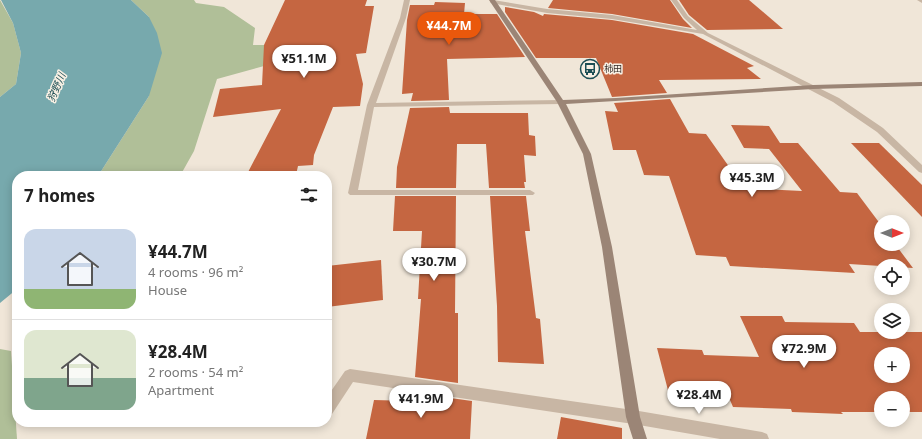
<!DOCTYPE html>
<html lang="en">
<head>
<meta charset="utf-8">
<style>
	body { margin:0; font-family:"Noto Sans","Noto Sans JP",sans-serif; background:#f6f6f6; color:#222; height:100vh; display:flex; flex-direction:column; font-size:15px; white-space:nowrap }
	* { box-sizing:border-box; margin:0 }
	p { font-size:13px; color:#767676 }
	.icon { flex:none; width:22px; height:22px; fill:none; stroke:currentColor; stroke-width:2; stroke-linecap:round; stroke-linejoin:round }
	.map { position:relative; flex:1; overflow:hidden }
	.drawer { position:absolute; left:12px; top:171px; width:320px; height:256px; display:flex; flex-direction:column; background:#fff; border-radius:16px; box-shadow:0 2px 10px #0003 }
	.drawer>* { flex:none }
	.needle { width:26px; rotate:90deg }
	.buttons { position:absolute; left:874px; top:215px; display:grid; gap:8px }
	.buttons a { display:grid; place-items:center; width:36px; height:36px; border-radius:50%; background:#fff; box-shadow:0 2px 10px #0003; font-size:20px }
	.price { position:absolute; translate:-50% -34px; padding:0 9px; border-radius:14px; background:#fff; color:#222; font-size:13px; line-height:26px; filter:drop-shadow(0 1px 2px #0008) }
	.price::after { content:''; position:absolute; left:50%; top:24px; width:12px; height:9px; margin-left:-6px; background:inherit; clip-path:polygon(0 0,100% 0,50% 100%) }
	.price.current { background:#ea580c; color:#fff }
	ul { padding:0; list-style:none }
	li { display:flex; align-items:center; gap:12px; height:100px; padding:0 12px }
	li+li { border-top:1px solid #e0e0e0 }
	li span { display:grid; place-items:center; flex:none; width:112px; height:80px; border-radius:12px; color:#555 }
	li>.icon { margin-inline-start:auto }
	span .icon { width:48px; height:48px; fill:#fffc; stroke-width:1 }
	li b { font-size:17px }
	h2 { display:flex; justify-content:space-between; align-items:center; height:48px; padding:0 12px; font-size:17px }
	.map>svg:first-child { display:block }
	.green { fill:#b0bf98 }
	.water { fill:#77a9ad }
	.building { fill:#c56641; fill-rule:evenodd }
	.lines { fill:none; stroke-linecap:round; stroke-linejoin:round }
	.street { fill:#c8b6a4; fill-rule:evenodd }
	.secondary { fill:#9b8576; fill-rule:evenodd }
	.labels { text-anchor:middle; stroke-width:3; stroke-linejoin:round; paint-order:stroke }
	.far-poi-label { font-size:9px; fill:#332a26; stroke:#f8f0e4; text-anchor:start }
	.far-water-label { font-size:10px; font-style:italic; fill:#1c4e54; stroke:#f8f0e4 }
</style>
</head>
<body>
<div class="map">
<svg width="922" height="439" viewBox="0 0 922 439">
	<rect width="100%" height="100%" fill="#f0e6d8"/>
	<g class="green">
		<path d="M0 0 13 23 21 53 16 84 0 97Z"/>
		<path d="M131 0H194L196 3 224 7 255 28 253 45H299L293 58 217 79 194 151 180 176H98L149 96V17Z"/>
		<path d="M0 349 11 351 17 439H0Z"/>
	</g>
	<path class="water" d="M1 0H131L149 17 157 33 162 53 149 96 98 176H17V289L0 303V97L16 84 21 53 13 23Z"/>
	<g class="building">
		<path d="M285 0H367L365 6H374L366 53 356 54 363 84 360 106 333 107 314 155 313 165 298 166 296 175 246 176 281 109 213 117 220 89 262 85 264 45Z"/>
		<path d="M553 0H670L683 19 692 28 612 14 548 8Z"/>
		<path d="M679 0H749L783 29 707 30 689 15Z"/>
		<path d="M435 2 465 3 464 14H497L525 57 447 59 449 100 411 101 413 93 402 94 407 20 410 5H434Z"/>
		<path d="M505 7 534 12 543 16 544 14 612 20 693 34 754 66 747 68 761 79 659 80 667 93 612 97 596 58H536L505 12Z"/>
		<path d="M670 99 689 133 706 134 744 188 802 191 769 149 744 148 731 125 769 126 780 143H798L840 192 857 193 881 225V244H895L913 268 849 264 855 273 730 266 726 257 696 255 669 176 644 175 636 150H613L605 111 618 112 614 103Z"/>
		<path d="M449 107 450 113H528L529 135 535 136 536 156 524 155 526 182H524L525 188H489L486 144H457L456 188H396L397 167 410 108Z"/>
		<path d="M851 143H879L922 185V217Z"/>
		<path d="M395 196H456L455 313H458V383L415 377 421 299H418L422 231H393Z"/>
		<path d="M490 196H526L530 231H525L536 318 540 319 544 364 498 362 497 306Z"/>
		<path d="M381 260 383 300 327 307V266Z"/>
		<path d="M740 316H782L785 322 854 323 860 332H922V412H903V398H881V412H841L843 414 792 412 791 409 733 407 730 400 670 398 657 348 702 350 704 355 759 357ZM881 354H903V376H881Z"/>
		<path d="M414 393 472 401 470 439H366L374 400 411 401V395L414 396Z"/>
		<path d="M561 417 622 428V439H557Z"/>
	</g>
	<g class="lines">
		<g class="street">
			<path d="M404 0H410L406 18 376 103 561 100 565 102 561 104 374 107 358 190H530L535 193 533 195H350L348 193 367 105 400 18Z"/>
			<path d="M493 0 547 9 612 15 697 30 684 18 671 0H677L688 16 708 33 839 98 883 128 922 165V173L919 172 877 132 833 102 703 34 612 19 547 13 491 3 490 2Z"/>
			<path d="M917 0H922V3Z"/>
			<path d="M350 369 633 410 762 432 767 434 769 439H720L633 424 353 382 332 414 327 416V397L345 371Z"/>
		</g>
		<path class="secondary" d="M489 0H495L563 100 616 98 813 85 922 82V86L813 89 566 104 591 154 612 247 640 417 647 439H633L626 417 602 247 583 154 557 102Z"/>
	</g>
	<defs>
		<symbol id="bus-ring" viewBox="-11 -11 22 22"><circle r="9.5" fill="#f8f0e4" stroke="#1c4e54" stroke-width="1.5"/><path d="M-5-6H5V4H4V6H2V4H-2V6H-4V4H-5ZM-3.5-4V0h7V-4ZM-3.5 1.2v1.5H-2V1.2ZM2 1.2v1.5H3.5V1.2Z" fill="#1c4e54"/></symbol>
	</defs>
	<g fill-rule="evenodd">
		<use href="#bus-ring" x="579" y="58" width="22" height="22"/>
	</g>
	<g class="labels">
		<g class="far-poi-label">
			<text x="604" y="72">柿田</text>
		</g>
		<g class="far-water-label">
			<text transform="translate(56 87) rotate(-67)" y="4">狩野川</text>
		</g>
	</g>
</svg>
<div class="buttons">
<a><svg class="needle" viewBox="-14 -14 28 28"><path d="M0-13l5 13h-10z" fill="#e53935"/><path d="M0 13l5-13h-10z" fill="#767676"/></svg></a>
<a><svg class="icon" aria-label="locate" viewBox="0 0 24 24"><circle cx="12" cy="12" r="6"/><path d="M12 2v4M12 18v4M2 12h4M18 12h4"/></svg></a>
<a><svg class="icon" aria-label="layers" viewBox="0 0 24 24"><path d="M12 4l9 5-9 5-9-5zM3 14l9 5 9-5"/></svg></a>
<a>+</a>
<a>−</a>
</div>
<b class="price current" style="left:449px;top:46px">¥44.7M</b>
<b class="price" style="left:304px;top:79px">¥51.1M</b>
<b class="price" style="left:752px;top:198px">¥45.3M</b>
<b class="price" style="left:434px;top:282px">¥30.7M</b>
<b class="price" style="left:804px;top:369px">¥72.9M</b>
<b class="price" style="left:699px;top:415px">¥28.4M</b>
<b class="price" style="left:421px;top:419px">¥41.9M</b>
<section class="drawer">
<h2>7 homes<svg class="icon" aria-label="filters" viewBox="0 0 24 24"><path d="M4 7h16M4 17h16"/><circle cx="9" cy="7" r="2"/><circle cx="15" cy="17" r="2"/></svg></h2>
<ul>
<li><span style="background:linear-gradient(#c9d6e8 75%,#8fb573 0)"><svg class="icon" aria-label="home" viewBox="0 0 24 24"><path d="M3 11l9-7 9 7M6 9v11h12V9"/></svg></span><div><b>¥44.7M</b><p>4 rooms · 96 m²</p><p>House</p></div></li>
<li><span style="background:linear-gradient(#dfe7d0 60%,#7fa58c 0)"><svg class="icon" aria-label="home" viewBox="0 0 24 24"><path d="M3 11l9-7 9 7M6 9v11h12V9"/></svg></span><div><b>¥28.4M</b><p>2 rooms · 54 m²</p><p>Apartment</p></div></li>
</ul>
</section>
</div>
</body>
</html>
